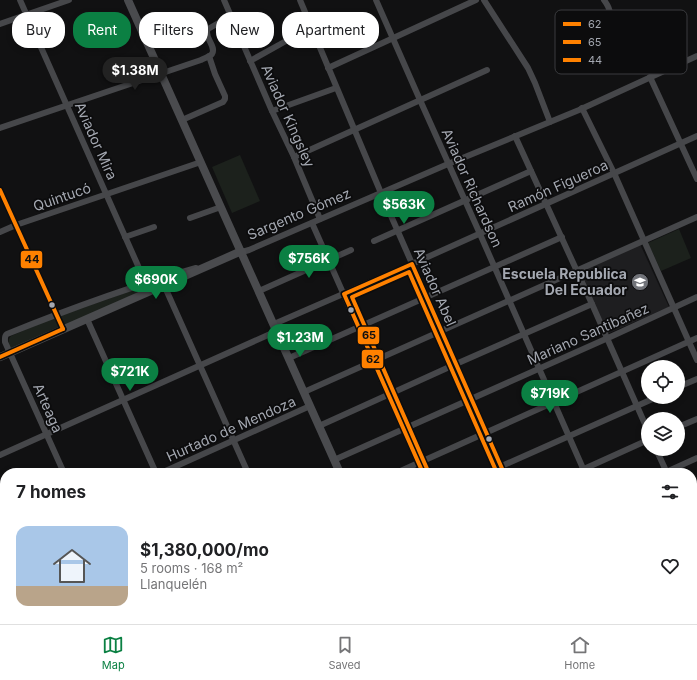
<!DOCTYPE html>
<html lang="en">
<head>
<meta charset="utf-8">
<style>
	body { margin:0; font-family:Inter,sans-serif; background:#f6f6f6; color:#202124; height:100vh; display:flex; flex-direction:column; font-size:15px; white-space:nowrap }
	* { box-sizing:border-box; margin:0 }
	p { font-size:13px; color:#757577 }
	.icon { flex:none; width:22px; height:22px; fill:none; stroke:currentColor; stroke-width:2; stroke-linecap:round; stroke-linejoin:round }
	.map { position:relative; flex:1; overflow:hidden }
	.side { position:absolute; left:0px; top:468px; width:697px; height:156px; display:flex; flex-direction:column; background:#fff; border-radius:16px 16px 0 0; box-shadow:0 2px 6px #0003 }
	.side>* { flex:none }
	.guide { position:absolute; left:12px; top:12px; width:400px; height:36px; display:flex; gap:8px }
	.fabs { position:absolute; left:641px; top:360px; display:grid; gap:8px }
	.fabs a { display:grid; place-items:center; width:44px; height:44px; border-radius:50%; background:#fff; box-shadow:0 2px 6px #0003; font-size:20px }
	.price { position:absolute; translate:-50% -34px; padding:0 9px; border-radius:14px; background:#0b8043; color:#fff; font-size:13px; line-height:26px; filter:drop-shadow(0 1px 2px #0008) }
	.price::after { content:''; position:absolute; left:50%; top:24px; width:12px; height:9px; margin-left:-6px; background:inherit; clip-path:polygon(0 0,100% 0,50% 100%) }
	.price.active { background:#222; color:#fff }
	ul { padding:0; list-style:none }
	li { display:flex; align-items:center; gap:12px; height:100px; padding:0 16px }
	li+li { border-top:1px solid #e0e0e0 }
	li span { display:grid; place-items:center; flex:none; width:112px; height:80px; border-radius:12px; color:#555 }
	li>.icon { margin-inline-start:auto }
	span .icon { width:48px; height:48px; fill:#fffc; stroke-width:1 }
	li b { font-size:17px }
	h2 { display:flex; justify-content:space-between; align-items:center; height:48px; padding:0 16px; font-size:17px }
	.pill { padding:0 14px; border-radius:16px; background:#fff; box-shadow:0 2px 6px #0003; font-size:14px; line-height:36px }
	.pill.active { background:#0b8043; color:#fff }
	.tab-bar { display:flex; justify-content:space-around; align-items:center; height:56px; border-top:1px solid #e0e0e0; background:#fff; font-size:11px; color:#757577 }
	.tab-bar a { display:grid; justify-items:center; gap:2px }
	.tab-bar .active { color:#0b8043 }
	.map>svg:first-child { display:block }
	.built { fill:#1e1e20 }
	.green { fill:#1c211c }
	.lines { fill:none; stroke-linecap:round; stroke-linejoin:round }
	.minor { stroke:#46474a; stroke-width:6 }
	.secondary { stroke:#4a4b4e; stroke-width:8 }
	.bus-1-casing { stroke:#0c0c0d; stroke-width:7 }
	.bus-2-casing { stroke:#0c0c0d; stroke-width:7 }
	.bus-3-casing { stroke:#0c0c0d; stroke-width:7 }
	.bus-1 { stroke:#ff8100; stroke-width:4 }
	.bus-2 { stroke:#ff8100; stroke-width:4 }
	.bus-3 { stroke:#ff8100; stroke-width:4 }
	.bus-dot { fill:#a4a8b1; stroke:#0c0c0d; stroke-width:1.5 }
	.labels { text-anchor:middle; stroke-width:3.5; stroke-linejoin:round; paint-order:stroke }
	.street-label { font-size:14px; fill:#a4a8b1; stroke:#0c0c0d }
	.poi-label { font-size:14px; font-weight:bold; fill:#a4a8b1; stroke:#0c0c0d; text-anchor:end }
	.key { fill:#0c0c0d; stroke:#3a3b3e; stroke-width:1 }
	.key-label { font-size:11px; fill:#a4a8b1 }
	.line-badge { stroke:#0c0c0d; stroke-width:1.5 }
	.pale-badge-label { font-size:11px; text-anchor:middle; font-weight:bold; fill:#111 }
</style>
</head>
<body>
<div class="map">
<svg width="697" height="624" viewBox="0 0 697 624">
	<rect width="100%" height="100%" fill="#111112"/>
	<path class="built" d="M640 244 669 307 607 334 580 271Z"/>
	<g class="green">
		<path d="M240 155 260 201 232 213 212 167Z"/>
		<path d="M679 229 691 258 661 271 648 243Z"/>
		<path d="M145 286V291L66 326 60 316Z"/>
		<path d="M55 317 59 328 10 349C9 344 7 340 11 336Z"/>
	</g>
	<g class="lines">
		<g class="minor">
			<path d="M20 0 147 286"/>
			<path d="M224 0 272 111 294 157 320 219"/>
			<path d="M300 0 381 193 504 473"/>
			<path d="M376 0 420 100 480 234 585 473"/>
			<path d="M484 0 528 68 535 83 550 122"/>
			<path d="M0 24 69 0"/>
			<path d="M566 50C573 52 582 54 588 53 600 50 611 26 610 14 610 9 607 4 604 0"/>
			<path d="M250 61 286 41 312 30"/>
			<path d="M328 68 476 0"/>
			<path d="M650 77 697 179"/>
			<path d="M582 108 614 173 697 360"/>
			<path d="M272 111 336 88"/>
			<path d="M182 120 223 102 225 99V96L215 74 209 56"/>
			<path d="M0 128 201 60C204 58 210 57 212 54 217 46 203 37 208 29L231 16"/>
			<path d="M515 136 592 304 648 431"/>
			<path d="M294 157 487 70"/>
			<path d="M0 190 63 329"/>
			<path d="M190 218 221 207"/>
			<path d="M312 223 423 473"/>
			<path d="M0 232 16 225 201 162"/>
			<path d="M125 237 154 227"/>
			<path d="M374 241 531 171"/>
			<path d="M242 252 249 250 448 164 579 110 697 56"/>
			<path d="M164 285 248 473"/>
			<path d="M259 291 351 250"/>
			<path d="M87 319 156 473"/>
			<path d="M274 324 412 264 697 136"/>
			<path d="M289 358 562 237"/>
			<path d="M678 387 697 379"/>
			<path d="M304 392 697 217"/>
			<path d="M319 426 456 364 592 304"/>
			<path d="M678 427 697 419"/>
			<path d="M656 449 667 473"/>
			<path d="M0 455 277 331"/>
			<path d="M334 460 608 338 697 297"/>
			<path d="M64 473 5 342C5 339 4 336 7 334 69 309 132 286 196 268"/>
			<path d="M161 473 310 406"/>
			<path d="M396 473 697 338"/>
			<path d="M486 473 657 397"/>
			<path d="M575 473 648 440"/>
			<path d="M664 473 697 458"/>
			<path d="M692 501 697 499"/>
			<path d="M692 531 697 543"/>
			<path d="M0 545 5 543"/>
			<path d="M692 576 697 573"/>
			<path d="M129 619 131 624"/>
			<path d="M221 619 223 624"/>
			<path d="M313 619 315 624"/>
			<path d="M488 619 490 624"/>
			<path d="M569 619 571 624"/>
			<path d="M678 619 680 624"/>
			<path d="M0 622 1 624"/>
			<path d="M32 624 43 619"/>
			<path d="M237 624 248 619"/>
			<path d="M416 624 428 619"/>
			<path d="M509 624 520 619"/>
			<path d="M581 624 593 619"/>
		</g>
		<g class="secondary">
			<path d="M128 0 340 473"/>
			<path d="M0 357 237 253 242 252"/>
			<path d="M405 619 408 624"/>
		</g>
		<defs>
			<path id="bus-1" d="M423 473 344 294 412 264 504 473"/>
			<path id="bus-2" d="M428 471 352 297 409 272 497 473"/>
			<g id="bus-3">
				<path d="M0 190 63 329"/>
				<path d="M0 357 63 329"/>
			</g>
		</defs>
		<use href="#bus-1" class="bus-1-casing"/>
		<use href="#bus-2" class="bus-2-casing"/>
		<use href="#bus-3" class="bus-3-casing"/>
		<use href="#bus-1" class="bus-1"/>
		<use href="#bus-2" class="bus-2"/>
		<use href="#bus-3" class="bus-3"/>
	</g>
	<defs>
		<symbol id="school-disc" viewBox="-11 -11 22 22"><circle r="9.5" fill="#717379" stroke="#0c0c0d"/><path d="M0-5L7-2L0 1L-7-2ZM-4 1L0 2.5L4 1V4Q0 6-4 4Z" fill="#fff"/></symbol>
	</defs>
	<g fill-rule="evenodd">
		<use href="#school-disc" x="630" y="272" width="20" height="20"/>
	</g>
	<g class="bus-dot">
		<circle cx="52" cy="305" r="3.5"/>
		<circle cx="351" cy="310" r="3.5"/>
		<circle cx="489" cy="439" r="3.5"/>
	</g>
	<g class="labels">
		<g class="street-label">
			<text transform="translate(288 116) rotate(66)" y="5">Aviador Kingsley</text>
			<text transform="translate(96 141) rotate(66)" y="5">Aviador Mira</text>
			<text transform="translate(558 186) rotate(-24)" y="5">Ramón Figueroa</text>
			<text transform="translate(472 188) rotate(66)" y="5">Aviador Richardson</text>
			<text transform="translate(62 197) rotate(-19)" y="5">Quintucó</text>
			<text transform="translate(299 214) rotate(-23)" y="5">Sargento Gómez</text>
			<text transform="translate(435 287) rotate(66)" y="5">Aviador Abel</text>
			<text transform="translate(588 334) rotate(-24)" y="5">Mariano Santibañez</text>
			<text transform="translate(48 408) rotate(66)" y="5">Arteaga</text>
			<text transform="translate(231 429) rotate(-24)" y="5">Hurtado de Mendoza</text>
		</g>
		<g class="poi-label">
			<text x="627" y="279">Escuela Republica<tspan x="627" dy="16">Del Ecuador</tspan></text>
		</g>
	</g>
	<rect x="555" y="10" width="132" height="64" rx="6" class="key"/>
	<rect x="563" y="22" width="18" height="4" fill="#ff8100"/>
	<rect x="563" y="40" width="18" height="4" fill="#ff8100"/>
	<rect x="563" y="58" width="18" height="4" fill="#ff8100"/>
	<g class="key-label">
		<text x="588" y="28">62</text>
		<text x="588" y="46">65</text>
		<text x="588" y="64">44</text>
	</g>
	<g class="line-badge">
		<rect x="20" y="250" width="23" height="19" rx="4" fill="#ff8100"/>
		<rect x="357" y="326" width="23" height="19" rx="4" fill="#ff8100"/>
		<rect x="361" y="349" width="23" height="20" rx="4" fill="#ff8100"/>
	</g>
	<g class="pale-badge-label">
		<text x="32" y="263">44</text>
		<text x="369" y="339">65</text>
		<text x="373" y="363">62</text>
	</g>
</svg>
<div class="fabs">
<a><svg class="icon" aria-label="locate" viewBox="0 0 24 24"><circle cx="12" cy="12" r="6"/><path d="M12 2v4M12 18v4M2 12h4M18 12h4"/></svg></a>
<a><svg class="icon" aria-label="layers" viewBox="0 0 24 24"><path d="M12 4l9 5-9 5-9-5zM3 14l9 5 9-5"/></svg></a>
</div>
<b class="price active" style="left:135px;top:91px">$1.38M</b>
<b class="price" style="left:404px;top:225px">$563K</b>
<b class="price" style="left:309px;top:279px">$756K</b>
<b class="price" style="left:156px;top:300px">$690K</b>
<b class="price" style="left:300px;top:358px">$1.23M</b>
<b class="price" style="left:130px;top:392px">$721K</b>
<b class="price" style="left:550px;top:414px">$719K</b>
<div class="guide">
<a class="pill">Buy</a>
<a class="pill active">Rent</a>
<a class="pill">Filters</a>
<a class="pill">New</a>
<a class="pill">Apartment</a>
</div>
<section class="side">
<h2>7 homes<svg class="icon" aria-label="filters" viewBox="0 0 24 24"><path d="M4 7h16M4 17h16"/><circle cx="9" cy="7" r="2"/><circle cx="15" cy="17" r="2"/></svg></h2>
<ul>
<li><span style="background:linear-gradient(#a9c7e8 75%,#b9a48a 0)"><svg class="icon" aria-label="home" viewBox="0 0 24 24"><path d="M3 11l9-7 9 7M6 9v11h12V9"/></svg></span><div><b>$1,380,000/mo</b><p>5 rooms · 168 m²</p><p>Llanquelén</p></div><svg class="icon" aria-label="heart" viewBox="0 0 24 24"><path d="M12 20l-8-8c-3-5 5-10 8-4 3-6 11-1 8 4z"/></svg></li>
</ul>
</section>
</div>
<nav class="tab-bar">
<a class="active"><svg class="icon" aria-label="map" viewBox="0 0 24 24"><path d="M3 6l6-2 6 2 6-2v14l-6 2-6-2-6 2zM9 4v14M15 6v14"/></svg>Map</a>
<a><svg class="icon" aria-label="saved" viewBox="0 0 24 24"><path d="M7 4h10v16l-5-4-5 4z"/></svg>Saved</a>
<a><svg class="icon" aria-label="home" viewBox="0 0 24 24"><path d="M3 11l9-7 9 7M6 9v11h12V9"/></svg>Home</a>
</nav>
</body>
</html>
